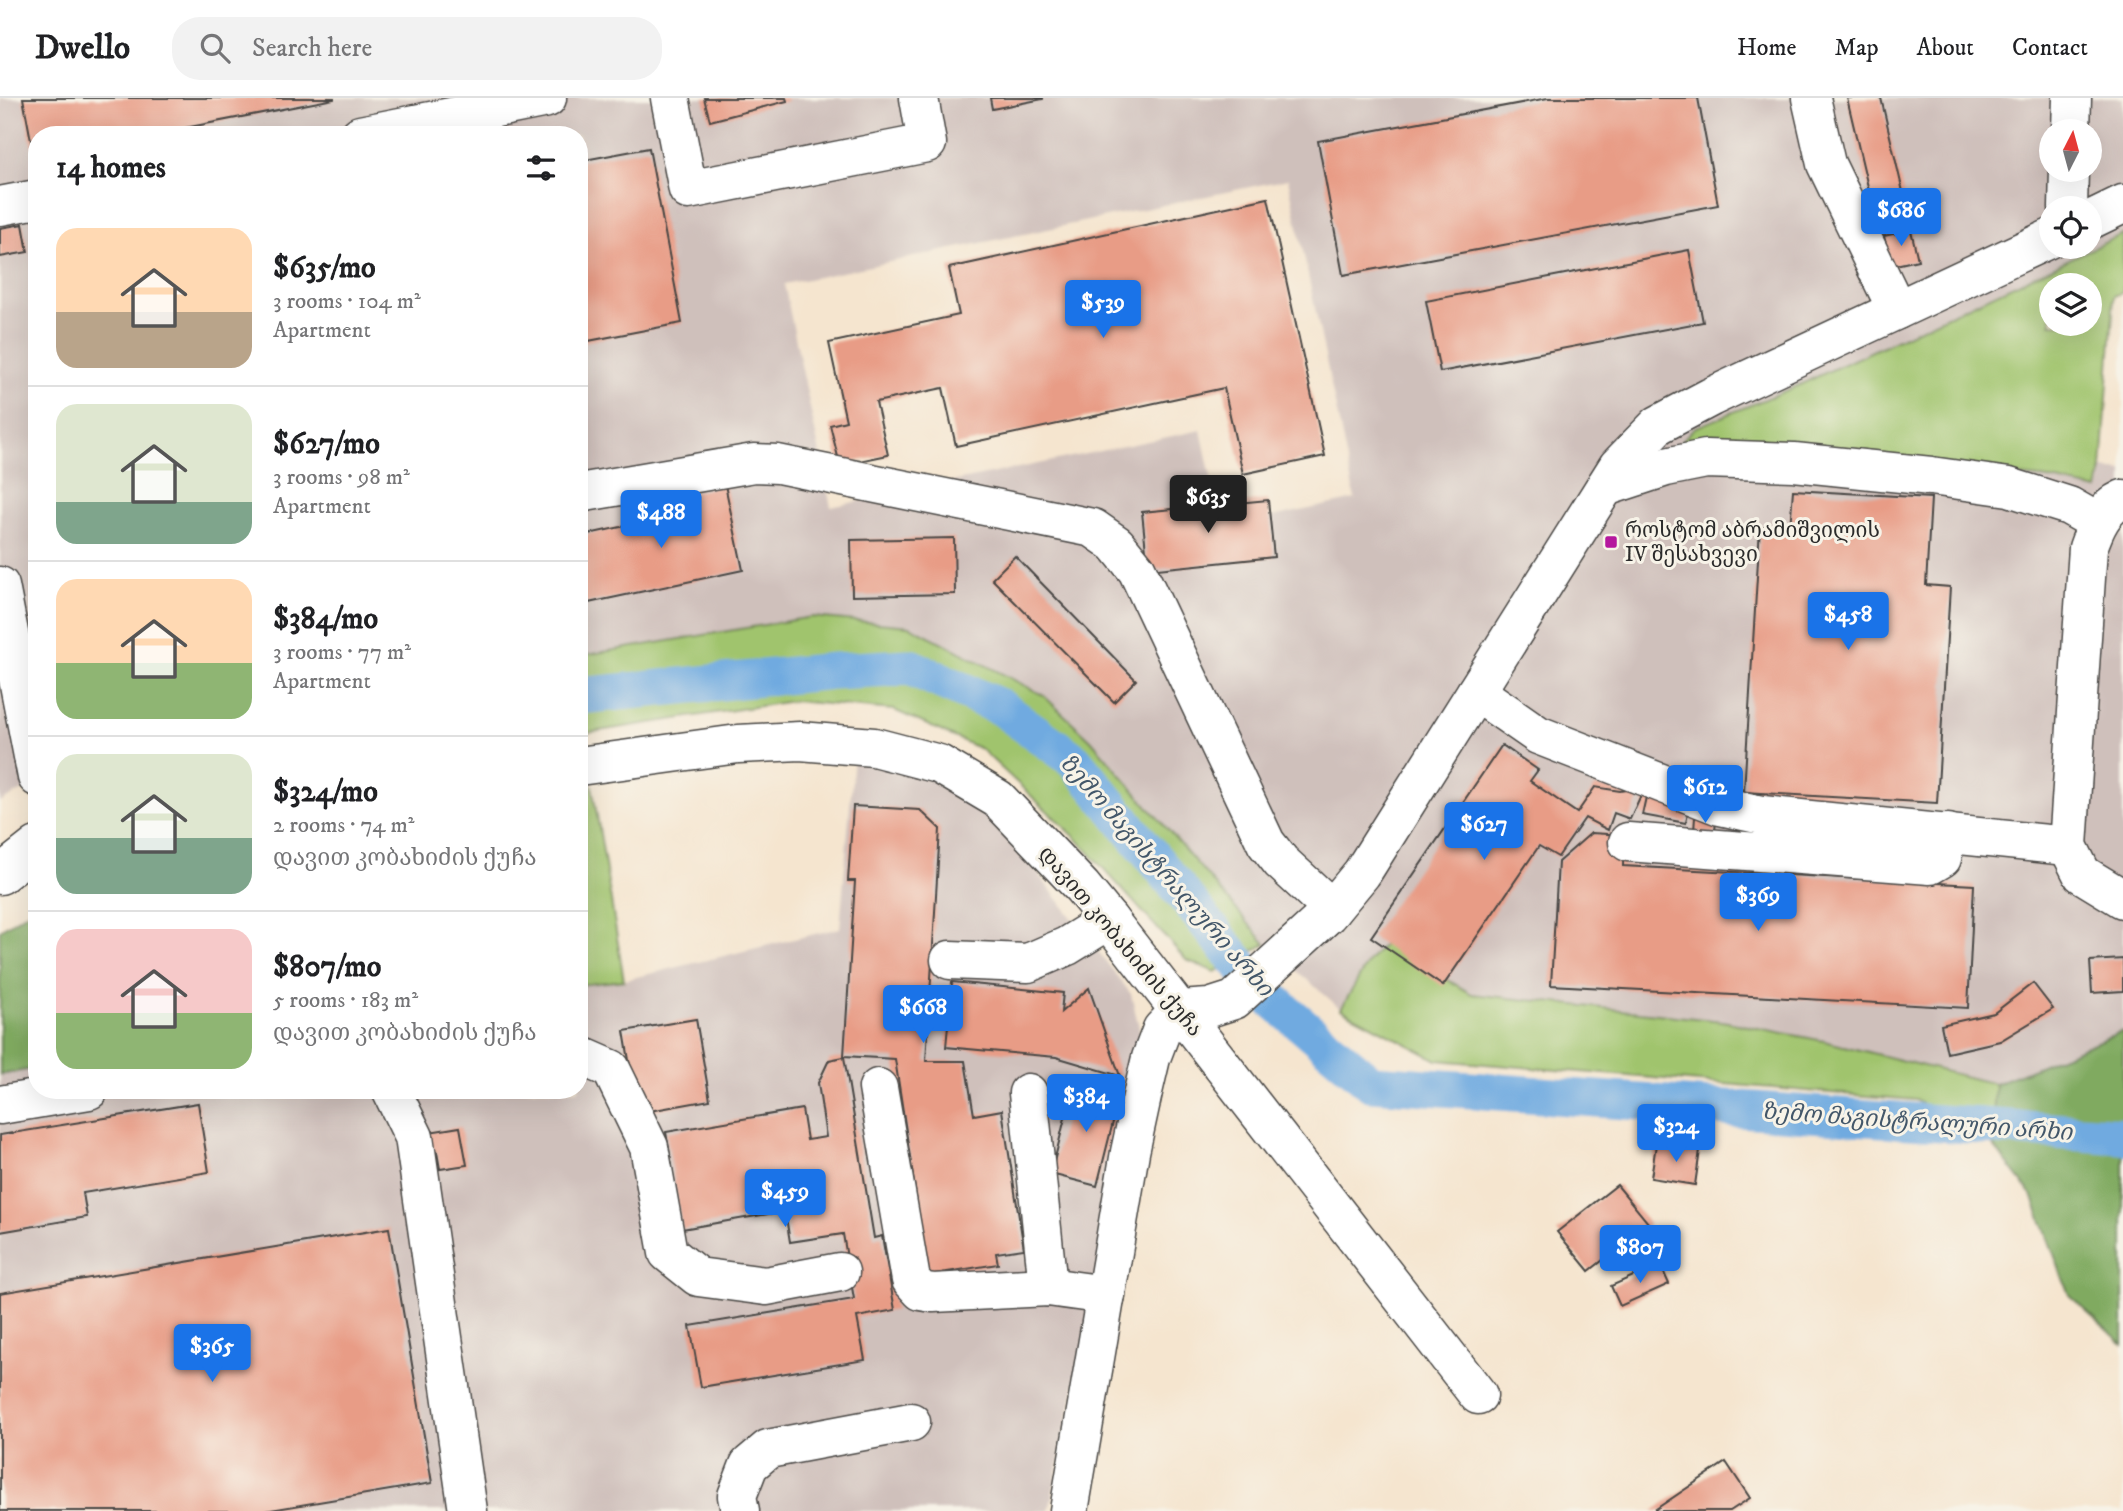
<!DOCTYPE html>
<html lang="en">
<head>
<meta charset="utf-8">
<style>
	body { margin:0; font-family:"IM FELL DW Pica","Noto Serif Georgian",serif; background:#f2f2f2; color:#202124; height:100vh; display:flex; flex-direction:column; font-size:26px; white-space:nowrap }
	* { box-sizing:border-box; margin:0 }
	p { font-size:23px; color:#757577 }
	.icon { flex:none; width:38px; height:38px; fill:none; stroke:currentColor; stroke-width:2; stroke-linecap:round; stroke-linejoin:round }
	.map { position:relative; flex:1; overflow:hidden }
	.sheet { position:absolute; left:28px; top:28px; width:560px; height:973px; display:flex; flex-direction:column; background:#fff; border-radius:28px; box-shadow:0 7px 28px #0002 }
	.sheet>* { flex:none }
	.needle { width:46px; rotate:6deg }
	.buttons { position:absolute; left:2039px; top:21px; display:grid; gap:14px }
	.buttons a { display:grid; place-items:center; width:63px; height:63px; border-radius:50%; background:#fff; box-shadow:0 7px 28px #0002; font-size:35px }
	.price { position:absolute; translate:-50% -60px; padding:0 16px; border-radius:7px; background:#1a73e8; color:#fff; font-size:23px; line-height:46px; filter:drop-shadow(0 2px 4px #0008) }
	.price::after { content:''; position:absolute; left:50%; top:42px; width:21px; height:16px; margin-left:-10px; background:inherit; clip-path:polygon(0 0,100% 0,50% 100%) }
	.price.selected { background:#222; color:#fff }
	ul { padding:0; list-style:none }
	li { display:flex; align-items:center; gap:21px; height:175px; padding:0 28px }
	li+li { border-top:2px solid #e0e0e0 }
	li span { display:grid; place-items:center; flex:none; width:196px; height:140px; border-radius:21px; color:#555 }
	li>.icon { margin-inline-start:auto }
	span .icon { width:84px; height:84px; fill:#fffc; stroke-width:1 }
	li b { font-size:30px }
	h2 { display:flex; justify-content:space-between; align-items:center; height:84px; padding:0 28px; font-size:30px }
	header { display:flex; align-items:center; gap:42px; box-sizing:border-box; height:98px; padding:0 35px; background:#fff; border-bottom:2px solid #e0e0e0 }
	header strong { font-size:33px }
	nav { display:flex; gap:38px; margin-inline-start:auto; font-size:24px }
	.search { width:490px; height:63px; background:#f2f2f2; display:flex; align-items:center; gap:18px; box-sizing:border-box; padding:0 24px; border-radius:28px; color:#757577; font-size:26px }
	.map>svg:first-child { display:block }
	.industrial { fill:#cfc0bb; fill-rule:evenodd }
	.green { fill:#a0c46d; stroke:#66784c; stroke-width:2; fill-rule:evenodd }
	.forest { fill:#80aa60; stroke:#566a46; stroke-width:2 }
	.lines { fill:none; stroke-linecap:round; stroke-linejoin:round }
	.canal { stroke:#70aae0; stroke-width:37 }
	.building { fill:#e89c86 }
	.minor-casing { stroke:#494744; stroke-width:41 }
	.minor { stroke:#fff; stroke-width:38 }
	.poi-dot { fill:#b5179e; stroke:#f7f3e8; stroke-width:2.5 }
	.labels { text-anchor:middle; stroke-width:6; stroke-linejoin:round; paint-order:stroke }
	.poi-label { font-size:21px; fill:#2b2b2b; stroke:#f7f3e8; text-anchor:start }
	.street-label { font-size:21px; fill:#2b2b2b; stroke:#f7f3e8 }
	.water-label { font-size:23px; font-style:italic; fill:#43576a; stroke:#f7f3e8 }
</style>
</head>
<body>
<header>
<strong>Dwello</strong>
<div class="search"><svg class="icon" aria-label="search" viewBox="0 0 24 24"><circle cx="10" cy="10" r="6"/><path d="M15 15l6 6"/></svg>Search here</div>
<nav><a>Home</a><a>Map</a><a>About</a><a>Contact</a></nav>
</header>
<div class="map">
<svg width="2123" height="1413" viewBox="0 0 2123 1413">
	<rect width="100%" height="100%" fill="#f7f3e8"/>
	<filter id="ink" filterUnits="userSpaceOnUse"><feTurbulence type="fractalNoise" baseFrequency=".0143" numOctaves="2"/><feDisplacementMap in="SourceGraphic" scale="14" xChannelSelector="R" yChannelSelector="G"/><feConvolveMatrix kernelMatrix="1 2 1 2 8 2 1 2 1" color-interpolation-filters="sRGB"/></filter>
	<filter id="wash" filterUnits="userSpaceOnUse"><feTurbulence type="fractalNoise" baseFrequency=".00686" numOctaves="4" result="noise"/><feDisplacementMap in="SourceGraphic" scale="28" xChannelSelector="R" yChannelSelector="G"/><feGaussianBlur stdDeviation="1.57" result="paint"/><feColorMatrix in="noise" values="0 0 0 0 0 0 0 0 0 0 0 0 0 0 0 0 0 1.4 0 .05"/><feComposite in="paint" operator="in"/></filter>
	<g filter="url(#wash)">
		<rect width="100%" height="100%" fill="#f5e5cf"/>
		<g class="industrial">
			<path d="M0 0H2123V194L2114 198 2102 371 2123 373V933L1995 986 1824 943 1722 923 1471 896 1385 845 1368 864 1341 911 1266 846 1239 817 812 519 579 558V37H37V685L0 704ZM2051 33H2090V72H2051ZM1288 81 1355 401 1222 430 1201 332 831 409 784 186ZM2051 110H2090V149H2051ZM2051 187H2090V226H2051Z"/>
			<path d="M854 658 910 670 974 705 1032 768 1131 896 1143 946 1140 972 1049 1413H0V977L37 970V992H579V887L624 882 840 830Z"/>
		</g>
		<g class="green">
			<path d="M2123 136V194L2114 198 2102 371 2098 392 2043 380 1671 354 1694 330 1795 289ZM2051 187H2090V226H2051Z"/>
			<path d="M812 519 910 528 1043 597 1091 642 1266 846 1215 874 1186 862 1076 740 981 651 894 612 793 603 579 636V558Z"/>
			<path d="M592 687 624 882 579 887V689Z"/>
			<path d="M1385 845 1472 896 1722 923 1824 943 1995 986 1992 1046 1915 1002 1437 962 1341 911 1368 864Z"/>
		</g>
		<g class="forest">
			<path d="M37 808V970L0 977V832Z"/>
			<path d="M2123 933V1246L2069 1197 2032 1097 1992 1046 1995 986Z"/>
		</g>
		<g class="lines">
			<path class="canal" d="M579 598 834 573 910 569 1000 609 1074 662 1261 892 1371 985 2123 1038"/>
		</g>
		<g id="blocks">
			<g class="building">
				<path d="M23 0H334V1L149 37H37L35 64Z"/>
				<path d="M704 0H786L787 3 710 23Z"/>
				<path d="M990 0H1043V1L992 11Z"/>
				<path d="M1548 0H1698L1718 107 1343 177 1318 43Z"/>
				<path d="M1847 0H1881L1904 98 1872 106Z"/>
				<path d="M649 50 682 225 583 244 579 227V63Z"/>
				<path d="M1268 100 1325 358 1243 376 1224 290 956 348 943 290 876 304 888 357 840 367 830 327 846 323 829 245 959 217 949 170Z"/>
				<path d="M23 126 28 154 0 159V130Z"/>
				<path d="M1911 132 1918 162 1891 168 1884 138Z"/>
				<path d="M1689 152 1703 224 1440 274 1426 203Z"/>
				<path d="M725 387 743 472 579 507V438L686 415 682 397Z"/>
				<path d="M1793 392 1931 400 1926 487 1950 489 1937 705 1744 694 1760 429 1790 430Z"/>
				<path d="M1268 402 1274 459 1148 472 1142 414Z"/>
				<path d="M954 440 955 496 852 498 851 442Z"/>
				<path d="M1015 458 1136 582 1114 604 992 481Z"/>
				<path d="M1502 647 1538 672 1530 683 1577 715 1595 689 1620 693 1626 692 1641 697 1630 721 1614 715 1608 732 1585 720 1558 759 1539 748 1443 888 1371 839Z"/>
				<path d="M1646 699 1689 707 1686 725 1642 717Z"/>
				<path d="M853 708 920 712 940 731 926 963H965L974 1017 1002 1012 1024 1151 996 1155 998 1166 928 1177 895 961 844 958 855 783H848Z"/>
				<path d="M1695 719 1716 720 1715 735 1694 733Z"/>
				<path d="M1591 735 1624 737 1623 768 1974 787 1968 910 1551 887 1558 764Z"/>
				<path d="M2123 861V893L2092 895 2090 863Z"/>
				<path d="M952 884 1063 895 1061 914 1089 890 1120 978 1056 959 946 949Z"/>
				<path d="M2033 885 2053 911 2000 943 1947 955 1941 927 1994 915Z"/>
				<path d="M696 921 710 1002 638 1015 624 933Z"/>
				<path d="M844 959 874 1140 882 1138 895 1212 857 1219 865 1262 701 1289 690 1228 854 1201 843 1136 790 1144 785 1113 682 1131 666 1034 802 1011 807 1042 826 1039 818 985 829 962Z"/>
				<path d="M1074 984 1120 996 1097 1088 1051 1076Z"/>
				<path d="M198 1005 209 1074 83 1095 87 1119 0 1134V1037Z"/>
				<path d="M460 1029 467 1067 440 1071 437 1054 432 1055 429 1034Z"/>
				<path d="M1656 1046 1700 1052 1695 1087 1651 1080Z"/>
				<path d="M1617 1087 1649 1126 1589 1173 1557 1134Z"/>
				<path d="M389 1130 432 1385 265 1413H0V1195Z"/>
				<path d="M1660 1166 1669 1186 1620 1208 1611 1188Z"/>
				<path d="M1726 1364 1750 1400 1730 1413H1653Z"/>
			</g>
		</g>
	</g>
	<g filter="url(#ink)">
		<use href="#blocks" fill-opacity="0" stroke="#494744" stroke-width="2"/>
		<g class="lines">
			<defs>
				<g id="minor">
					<path d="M670 0 688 92 927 45 919 0"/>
					<path d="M1811 0 1826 66 1897 212"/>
					<path d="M2071 33 2072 0"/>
					<path d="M360 37 547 0"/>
					<path d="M0 108 37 101"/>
					<path d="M2068 110 2069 72"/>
					<path d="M2090 122 2123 106"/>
					<path d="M1605 389 1666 369 1706 361 1794 364 1931 378 2009 389 2069 408 2097 424"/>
					<path d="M579 395 754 365 778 366 1093 430 1116 446 1137 472 1266 745 1281 764 1332 811"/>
					<path d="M2123 401C2103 410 2095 430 2088 450L2068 748 2082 776 2123 801"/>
					<path d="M0 488 37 679"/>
					<path d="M1476 594 1538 637 1720 708 1762 717 2068 748"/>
					<path d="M579 668 738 646 800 643 874 649 939 666 998 701 1082 789 1109 822 1478 1297"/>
					<path d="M1628 744 1930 767 1942 760 1948 735"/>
					<path d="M0 777 37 748"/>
					<path d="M950 862 1028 865 1067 848 1109 822"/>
					<path d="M1180 912 1209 910 1234 902 1328 816 1362 775 1618 368 1658 327 1711 299 2051 140"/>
					<path d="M579 957 611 971 649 1049 668 1155 698 1179 766 1188 840 1174"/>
					<path d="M878 990 911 1182 921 1193 933 1195 1048 1189 1106 1197"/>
					<path d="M391 992 414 1039 468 1413"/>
					<path d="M1028 995 1048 1189"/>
					<path d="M0 1007 89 992"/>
					<path d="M740 1413 737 1398 749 1367 768 1351 911 1324"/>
					<path d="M1069 1413 1130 1054 1143 994 1151 960 1162 931 1180 912"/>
				</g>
			</defs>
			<use href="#minor" class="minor-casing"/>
			<use href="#minor" class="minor"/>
		</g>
	</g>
	<rect class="poi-dot" x="1604" y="437" width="14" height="14" rx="3.5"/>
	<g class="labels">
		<g class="poi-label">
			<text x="1625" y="439">როსტომ აბრამიშვილის<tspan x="1625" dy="24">IV შესახვევი</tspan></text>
		</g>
		<g class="street-label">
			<text transform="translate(1121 843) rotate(50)" y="7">დავით კობახიძის ქუჩა</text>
		</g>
		<g class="water-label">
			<text transform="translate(1167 777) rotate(49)" y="8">ზემო მაგისტრალური არხი</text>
			<text transform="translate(1917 1023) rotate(4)" y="8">ზემო მაგისტრალური არხი</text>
		</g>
	</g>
</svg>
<div class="buttons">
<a><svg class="needle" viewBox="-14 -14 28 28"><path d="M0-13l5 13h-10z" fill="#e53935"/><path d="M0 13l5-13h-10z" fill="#757577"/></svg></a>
<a><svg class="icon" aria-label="locate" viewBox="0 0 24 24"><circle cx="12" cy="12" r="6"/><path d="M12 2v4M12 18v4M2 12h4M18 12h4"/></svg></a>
<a><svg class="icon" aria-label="layers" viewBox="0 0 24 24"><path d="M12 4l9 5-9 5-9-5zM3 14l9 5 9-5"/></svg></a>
</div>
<b class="price" style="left:1901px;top:150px">$686</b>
<b class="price" style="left:1103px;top:242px">$539</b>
<b class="price selected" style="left:1208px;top:437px">$635</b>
<b class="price" style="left:661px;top:452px">$488</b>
<b class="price" style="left:1848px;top:554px">$458</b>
<b class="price" style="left:1705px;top:727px">$612</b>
<b class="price" style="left:1484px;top:764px">$627</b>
<b class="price" style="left:1758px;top:835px">$369</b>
<b class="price" style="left:923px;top:947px">$668</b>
<b class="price" style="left:1086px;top:1036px">$384</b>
<b class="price" style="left:1676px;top:1066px">$324</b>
<b class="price" style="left:785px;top:1131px">$459</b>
<b class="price" style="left:1640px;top:1187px">$807</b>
<b class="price" style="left:212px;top:1286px">$365</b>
<section class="sheet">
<h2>14 homes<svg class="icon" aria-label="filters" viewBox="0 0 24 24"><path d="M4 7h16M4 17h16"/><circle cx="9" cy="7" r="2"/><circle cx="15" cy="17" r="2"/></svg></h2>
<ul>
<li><span style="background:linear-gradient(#ffd9b3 60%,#b9a48a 0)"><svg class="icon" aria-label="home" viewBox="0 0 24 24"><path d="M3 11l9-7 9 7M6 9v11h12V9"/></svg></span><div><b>$635/mo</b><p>3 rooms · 104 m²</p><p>Apartment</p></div></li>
<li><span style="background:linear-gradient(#dfe7d0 70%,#7fa58c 0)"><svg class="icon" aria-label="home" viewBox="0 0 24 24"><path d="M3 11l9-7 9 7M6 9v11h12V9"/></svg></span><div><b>$627/mo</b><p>3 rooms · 98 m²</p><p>Apartment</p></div></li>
<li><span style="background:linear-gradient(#ffd9b3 60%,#8fb573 0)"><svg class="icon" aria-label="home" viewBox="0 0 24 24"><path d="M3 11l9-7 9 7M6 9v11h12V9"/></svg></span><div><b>$384/mo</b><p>3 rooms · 77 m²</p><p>Apartment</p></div></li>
<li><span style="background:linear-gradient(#dfe7d0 60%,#7fa58c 0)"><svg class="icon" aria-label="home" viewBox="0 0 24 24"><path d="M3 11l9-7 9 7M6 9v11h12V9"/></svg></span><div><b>$324/mo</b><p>2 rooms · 74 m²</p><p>დავით კობახიძის ქუჩა</p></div></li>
<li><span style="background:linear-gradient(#f6c9c9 60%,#8fb573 0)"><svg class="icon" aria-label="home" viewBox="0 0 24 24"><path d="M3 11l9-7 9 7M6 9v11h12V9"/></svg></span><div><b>$807/mo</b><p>5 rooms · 183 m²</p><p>დავით კობახიძის ქუჩა</p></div></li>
</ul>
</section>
</div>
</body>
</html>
